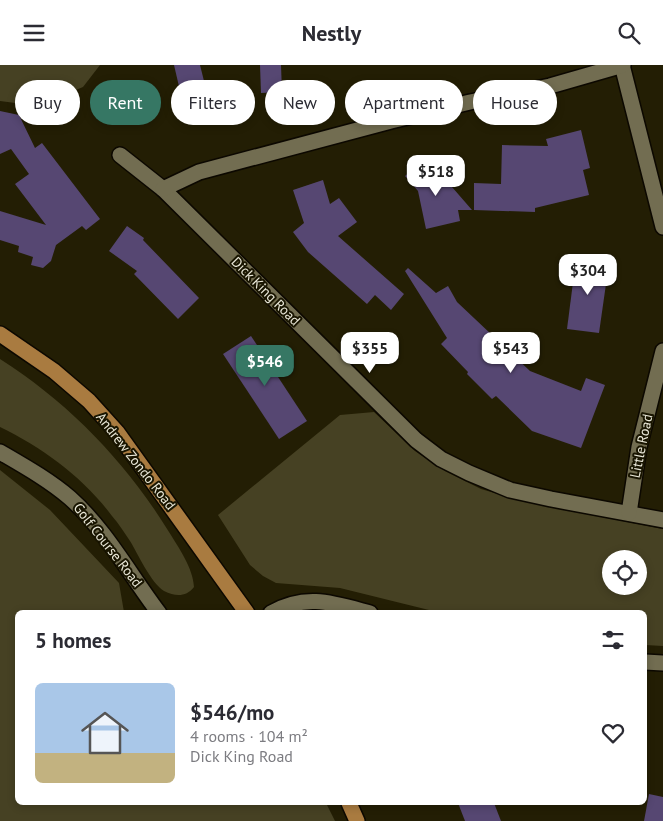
<!DOCTYPE html>
<html lang="en">
<head>
<meta charset="utf-8">
<style>
	body { margin:0; font-family:"PT Sans",sans-serif; background:#f7f7f7; color:#2b2b33; height:100vh; display:flex; flex-direction:column; font-size:19px; white-space:nowrap }
	* { box-sizing:border-box; margin:0 }
	p { font-size:16px; color:#7c7c81 }
	.icon { flex:none; width:28px; height:28px; fill:none; stroke:currentColor; stroke-width:2; stroke-linecap:round; stroke-linejoin:round }
	.map { position:relative; flex:1; overflow:hidden }
	.side { position:absolute; left:15px; top:545px; width:632px; height:195px; display:flex; flex-direction:column; background:#fff; border-radius:8px; box-shadow:0 2px 8px #0003 }
	.side>* { flex:none }
	.banner { position:absolute; left:15px; top:15px; width:634px; height:45px; display:flex; gap:10px }
	.tools { position:absolute; left:602px; top:485px; display:grid; gap:10px }
	.tools a { display:grid; place-items:center; width:45px; height:45px; border-radius:50%; background:#fff; box-shadow:0 2px 8px #0003; font-size:25px }
	.price { position:absolute; translate:-50% -42px; padding:0 11px; border-radius:10px; background:#fff; color:#222; font-size:16px; line-height:32px; filter:drop-shadow(0 1px 2px #0008) }
	.price::after { content:''; position:absolute; left:50%; top:30px; width:15px; height:11px; margin-left:-8px; background:inherit; clip-path:polygon(0 0,100% 0,50% 100%) }
	.price.selected { background:#367764; color:#fff }
	ul { padding:0; list-style:none }
	li { display:flex; align-items:center; gap:15px; height:125px; padding:0 20px }
	li span { display:grid; place-items:center; flex:none; width:140px; height:100px; border-radius:8px; color:#555 }
	li>.icon { margin-inline-start:auto }
	span .icon { width:60px; height:60px; fill:#fffc; stroke-width:1 }
	li b { font-size:21px }
	h2 { display:flex; justify-content:space-between; align-items:center; height:60px; padding:0 20px; font-size:21px }
	.chip { padding:0 18px; border-radius:22px; background:#fff; box-shadow:0 2px 8px #0003; font-size:18px; line-height:45px }
	.chip.selected { background:#367764; color:#fff }
	header { display:flex; justify-content:space-between; align-items:center; height:65px; padding:0 20px; background:#fff; font-size:22px; font-weight:600 }
	.map>svg:first-child { display:block }
	.green { fill:#464123; fill-rule:evenodd }
	.building { fill:#564772 }
	.lines { fill:none; stroke-linecap:round; stroke-linejoin:round }
	.minor-casing { stroke:#0c0800; stroke-width:18 }
	.major-casing { stroke:#0c0800; stroke-width:18 }
	.minor { stroke:#726d51; stroke-width:15 }
	.major { stroke:#a97b40; stroke-width:15 }
	.labels { text-anchor:middle; stroke-width:4; stroke-linejoin:round; paint-order:stroke }
	.street-label { font-size:14px; fill:#eae8d8; stroke:#191500 }
</style>
</head>
<body>
<header><svg class="icon" aria-label="menu" viewBox="0 0 24 24"><path d="M4 6h16M4 12h16M4 18h16"/></svg>Nestly<svg class="icon" aria-label="search" viewBox="0 0 24 24"><circle cx="10" cy="10" r="6"/><path d="M15 15l6 6"/></svg></header>
<div class="map">
<svg width="663" height="756" viewBox="0 0 663 756">
	<rect width="100%" height="100%" fill="#231e04"/>
	<g class="green">
		<path d="M0 0H100L83 22 38 41 0 36Z"/>
		<path d="M0 294C69 338 126 397 169 467 179 483 193 503 194 522 186 532 176 532 164 526 151 518 138 489 130 476 124 467 119 459 112 451 83 412 43 383 0 362Z"/>
		<path d="M374 347 415 386 445 406 481 424 526 437 663 464V581L645 580V548L437 547 340 523 276 518 263 511 250 500 218 450 340 350ZM611 494H639V521H611Z"/>
		<path d="M0 405 50 445 119 518 124 547 18 548V738H326L335 756H0Z"/>
	</g>
	<g class="building">
		<path d="M174 0H200L206 24 181 30Z"/>
		<path d="M260 0H281L282 27 261 28Z"/>
		<path d="M0 46 19 50 35 83 42 78 100 154 86 165 82 161 56 180 51 196 43 203 31 200 33 192 18 187 19 181 0 175V146L46 160 15 119 29 109 11 84 0 89Z"/>
		<path d="M581 65 590 103 583 105 589 130 535 143V147L474 145V118L501 119 502 80 548 81 546 74Z"/>
		<path d="M422 96 428 103 432 99 472 145H458L460 156 426 164 418 126 405 111Z"/>
		<path d="M323 115 330 139 339 133 357 157 338 171 404 229 391 245 375 230 367 239 308 187 293 167 304 158 293 125Z"/>
		<path d="M127 161 144 173 143 175 199 233 178 254 134 209 137 206 109 186Z"/>
		<path d="M576 194 609 198 599 268 567 264Z"/>
		<path d="M408 203 436 228 448 221 457 237 530 306 581 326 586 313 605 320 581 383 532 366 496 331 492 334 467 309 468 307 441 279 447 273 405 206Z"/>
		<path d="M251 271 307 356 279 374 223 289Z"/>
		<path d="M649 729 663 732V756H644Z"/>
		<path d="M458 738H494L501 756H465Z"/>
	</g>
	<g class="lines">
		<defs>
			<g id="minor">
				<path d="M622 0 663 162"/>
				<path d="M120 90 163 124 416 375 441 394 469 408 510 425 551 434 663 455"/>
				<path d="M163 124 199 107 391 56 470 37 550 21 623 0"/>
				<path d="M0 387C24 401 49 415 70 433 106 465 130 510 159 548"/>
				<path d="M629 448 639 382 663 286"/>
				<path d="M271 548C306 528 333 538 370 548"/>
				<path d="M645 597 663 598"/>
			</g>
			<g id="major">
				<path d="M0 269 54 306 89 336 117 367 247 548"/>
				<path d="M349 738 357 756"/>
			</g>
		</defs>
		<use href="#minor" class="minor-casing"/>
		<use href="#major" class="major-casing"/>
		<use href="#minor" class="minor"/>
		<use href="#major" class="major"/>
	</g>
	<g class="labels">
		<g class="street-label">
			<text transform="translate(266 226) rotate(45)" y="5">Dick King Road</text>
			<text transform="translate(641 381) rotate(-78)" y="5">Little Road</text>
			<text transform="translate(136 396) rotate(52)" y="5">Andrew Zondo Road</text>
			<text transform="translate(108 480) rotate(52)" y="5">Golf Course Road</text>
		</g>
	</g>
</svg>
<div class="tools">
<a><svg class="icon" aria-label="locate" viewBox="0 0 24 24"><circle cx="12" cy="12" r="6"/><path d="M12 2v4M12 18v4M2 12h4M18 12h4"/></svg></a>
</div>
<b class="price" style="left:436px;top:132px">$518</b>
<b class="price" style="left:588px;top:231px">$304</b>
<b class="price" style="left:370px;top:309px">$355</b>
<b class="price" style="left:511px;top:309px">$543</b>
<b class="price selected" style="left:265px;top:322px">$546</b>
<div class="banner">
<a class="chip">Buy</a>
<a class="chip selected">Rent</a>
<a class="chip">Filters</a>
<a class="chip">New</a>
<a class="chip">Apartment</a>
<a class="chip">House</a>
</div>
<section class="side">
<h2>5 homes<svg class="icon" aria-label="filters" viewBox="0 0 24 24"><path d="M4 7h16M4 17h16"/><circle cx="9" cy="7" r="2"/><circle cx="15" cy="17" r="2"/></svg></h2>
<ul>
<li><span style="background:linear-gradient(#a9c7e8 70%,#c2b280 0)"><svg class="icon" aria-label="home" viewBox="0 0 24 24"><path d="M3 11l9-7 9 7M6 9v11h12V9"/></svg></span><div><b>$546/mo</b><p>4 rooms · 104 m²</p><p>Dick King Road</p></div><svg class="icon" aria-label="heart" viewBox="0 0 24 24"><path d="M12 20l-8-8c-3-5 5-10 8-4 3-6 11-1 8 4z"/></svg></li>
</ul>
</section>
</div>
</body>
</html>
